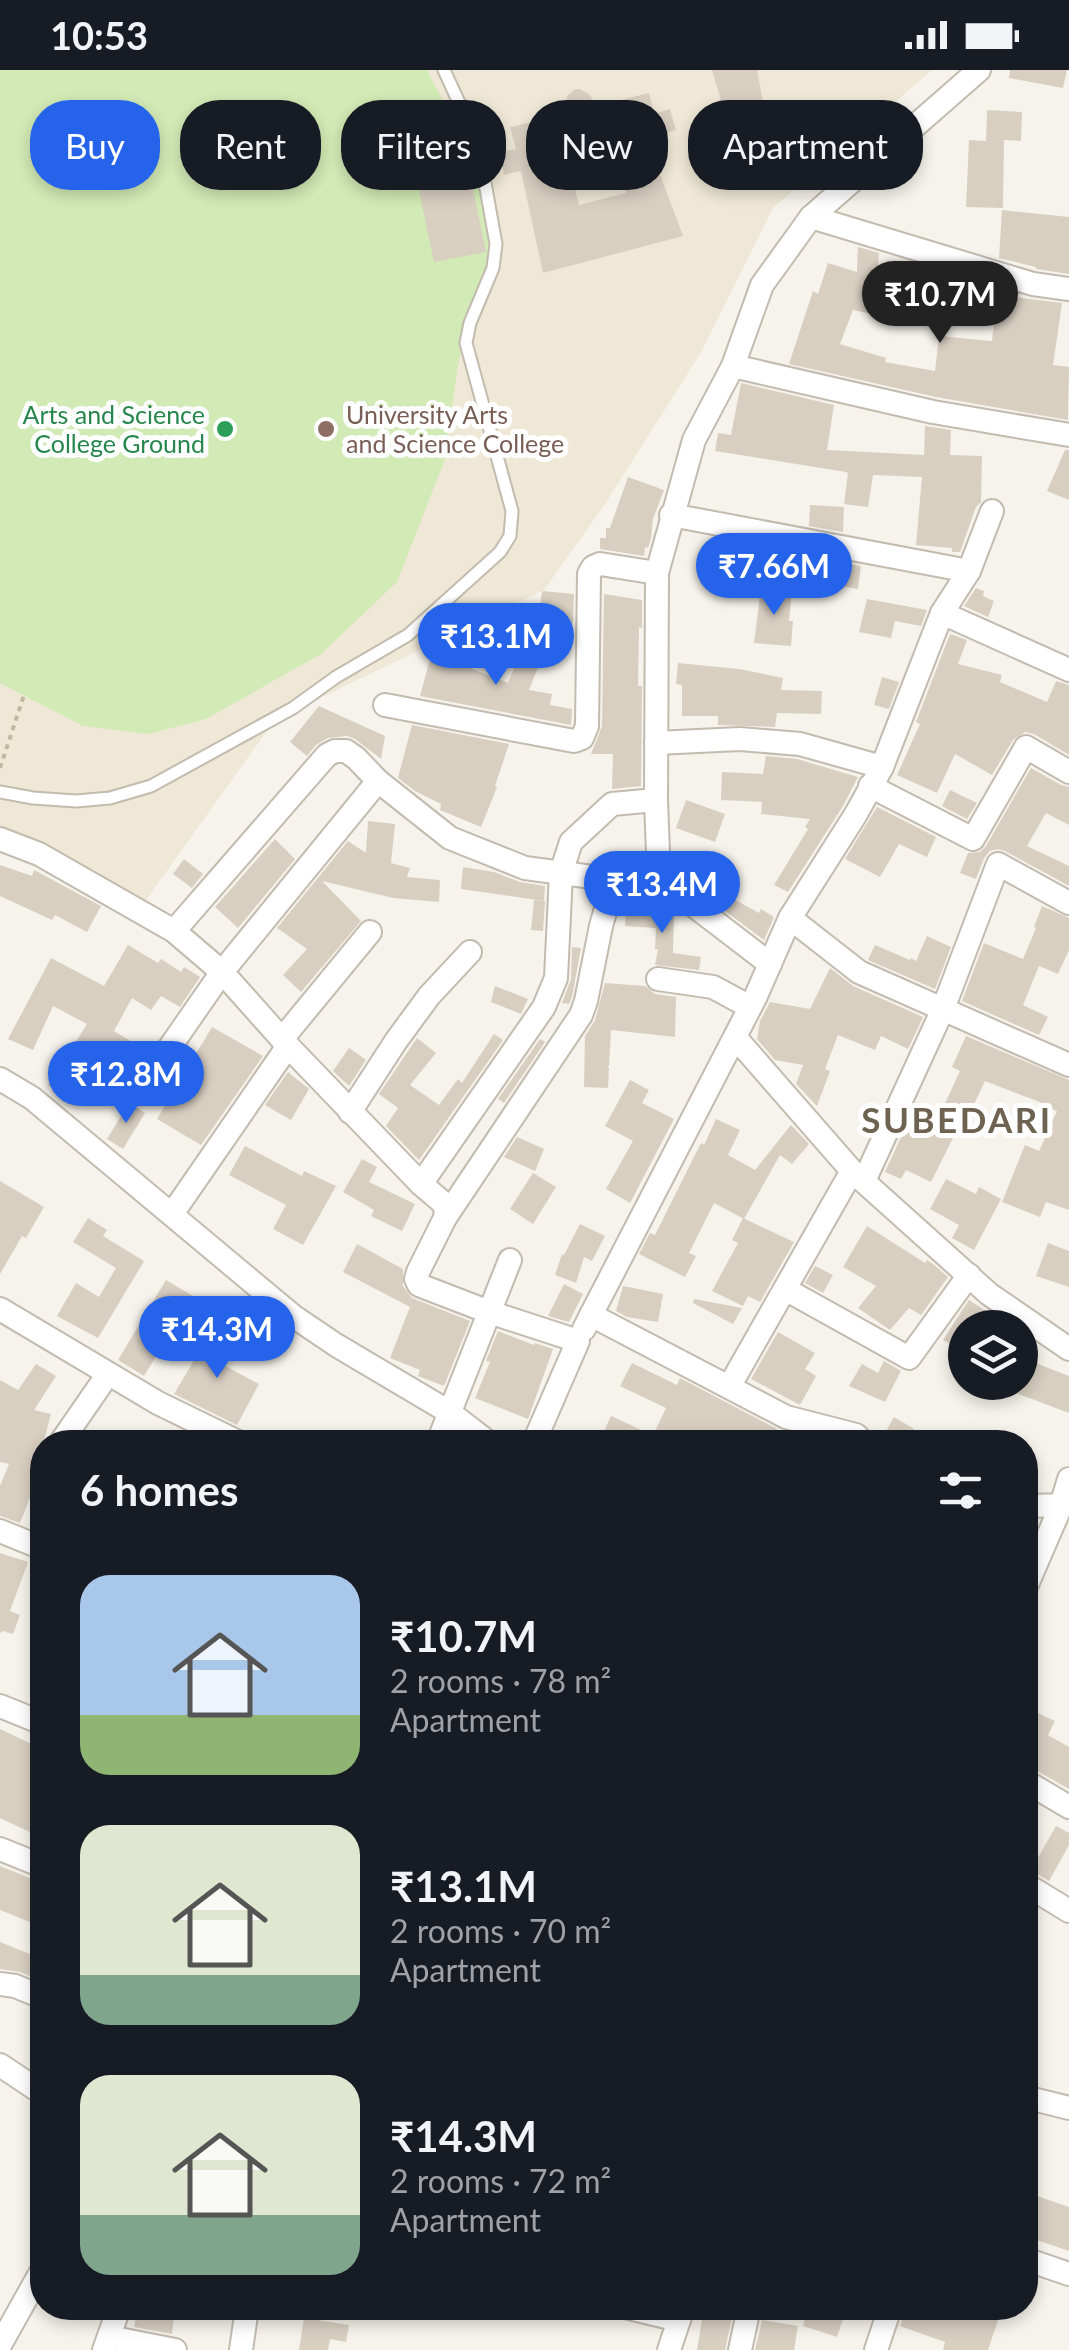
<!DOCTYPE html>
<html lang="en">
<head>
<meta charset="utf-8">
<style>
	body { margin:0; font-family:Lato,sans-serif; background:#20242c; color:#f1f3f6; height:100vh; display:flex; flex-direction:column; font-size:38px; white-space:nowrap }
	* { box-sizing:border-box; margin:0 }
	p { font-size:32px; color:#9ea1a6 }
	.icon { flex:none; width:55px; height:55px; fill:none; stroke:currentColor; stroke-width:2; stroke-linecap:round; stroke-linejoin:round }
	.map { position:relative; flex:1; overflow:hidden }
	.side { position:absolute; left:30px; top:1360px; width:1008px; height:890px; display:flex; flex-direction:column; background:#171b24; border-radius:40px; box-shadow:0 5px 15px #0003 }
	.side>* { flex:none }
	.hud { position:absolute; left:30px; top:30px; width:1010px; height:90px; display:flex; gap:20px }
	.buttons { position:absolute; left:948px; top:1240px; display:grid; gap:20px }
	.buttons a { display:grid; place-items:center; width:90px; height:90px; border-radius:50%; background:#171b24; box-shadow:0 5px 15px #0003; font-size:50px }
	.price { position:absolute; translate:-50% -85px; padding:0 22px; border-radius:35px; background:#2563eb; color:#fff; font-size:32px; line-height:65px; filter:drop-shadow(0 2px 5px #0008) }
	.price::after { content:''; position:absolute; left:50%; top:60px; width:30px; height:22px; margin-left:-15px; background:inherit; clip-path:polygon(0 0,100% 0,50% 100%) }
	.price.current { background:#222; color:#fff }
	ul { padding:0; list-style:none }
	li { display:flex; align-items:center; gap:30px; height:250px; padding:0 50px }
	li span { display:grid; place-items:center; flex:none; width:280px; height:200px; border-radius:30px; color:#555 }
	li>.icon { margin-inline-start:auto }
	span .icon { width:120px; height:120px; fill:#fffc; stroke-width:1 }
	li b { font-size:42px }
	h2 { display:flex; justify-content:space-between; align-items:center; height:120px; padding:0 50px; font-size:42px }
	.tag { padding:0 35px; border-radius:40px; background:#171b24; box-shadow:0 5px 15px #0003; font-size:35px; line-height:90px }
	.tag.current { background:#2563eb; color:#fff }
	.status { display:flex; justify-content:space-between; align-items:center; height:70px; padding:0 50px; background:#171b24; direction:ltr }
	.status svg { height:28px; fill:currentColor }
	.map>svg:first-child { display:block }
	.education { fill:#efe8d6 }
	.green { fill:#d2eab5 }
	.building { fill:#d8cfc1; fill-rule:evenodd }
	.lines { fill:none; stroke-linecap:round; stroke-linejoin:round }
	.service-casing { stroke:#c2bbae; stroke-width:15 }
	.minor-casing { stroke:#c2bbae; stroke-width:26 }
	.path { stroke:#c4b79f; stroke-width:4; stroke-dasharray:5 5; stroke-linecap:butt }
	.service { stroke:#fff; stroke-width:11 }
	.minor { stroke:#fff; stroke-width:22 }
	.leisure-dot { fill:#2e9e5b; stroke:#fff; stroke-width:4 }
	.education-dot { fill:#8d6e63; stroke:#fff; stroke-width:4 }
	.labels { text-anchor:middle; stroke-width:10; stroke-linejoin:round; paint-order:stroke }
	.leisure-label { font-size:25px; fill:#27864d; stroke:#fff; text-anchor:end }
	.education-label { font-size:25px; fill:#785e54; stroke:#fff; text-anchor:start }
	.district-label { font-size:35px; font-weight:bold; letter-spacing:2.5px; fill:#6e6250; stroke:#fff }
</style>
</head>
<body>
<div class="status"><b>10:53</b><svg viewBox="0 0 49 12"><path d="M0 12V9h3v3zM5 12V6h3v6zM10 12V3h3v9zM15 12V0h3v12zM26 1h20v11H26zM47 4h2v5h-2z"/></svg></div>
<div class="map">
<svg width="1069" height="2280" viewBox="0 0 1069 2280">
	<rect width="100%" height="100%" fill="#f6f3ec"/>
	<path class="education" d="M0 0H932L773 138 700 284 605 434 544 520 316 630 290 634 284 637 146 830 61 786 0 767Z"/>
	<path class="green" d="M0 0H427L484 109 495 163 458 294 445 389 397 512 321 584 206 649 148 664 83 656 0 613Z"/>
	<g class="building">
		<path d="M712 0H757L768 59 731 65Z"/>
		<path d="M1010 0H1067L1063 18 1009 8Z"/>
		<path d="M575 19H580L589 24 596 36 649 23 654 44 670 39 676 60 659 65 664 86 654 88 683 166 543 203 521 101 504 105 500 82 516 79 510 57 566 44 567 26ZM615 81 626 123 579 135 568 92 594 90Z"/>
		<path d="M987 40 1022 42 1021 71 1004 70 1003 138 966 137 969 70 986 71Z"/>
		<path d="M468 95 486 182 434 192 416 106Z"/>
		<path d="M1002 140 1069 147V204L1036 199V197L999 188Z"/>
		<path d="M858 177 879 183 877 207 909 214 902 250 853 240 840 274 886 288 885 292 935 301 939 266 992 271 997 225 1062 233 1053 295 1069 297 1068 350 936 327 789 294 813 221 818 224 828 193 857 202Z"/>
		<path d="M741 313 834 335 827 380 924 385 925 356 951 360 950 385 982 386 981 432 976 437 960 482H952V478L916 475 922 407 873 405 868 437 844 434 848 403 846 402 715 381 718 363 731 365Z"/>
		<path d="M1065 380H1069V430L1047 421Z"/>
		<path d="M628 407 664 420 653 449 651 468 648 478 645 477 644 486 600 479V468H606V458H610Z"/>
		<path d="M810 435 844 437 843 462 809 456Z"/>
		<path d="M794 483 861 496 858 519 829 514 830 509 790 502Z"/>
		<path d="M761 518 792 521 789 551H793L791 576 754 573Z"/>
		<path d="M976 518 984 521 983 526 994 531 988 547 964 536Z"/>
		<path d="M542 521 574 524 573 553 539 549Z"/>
		<path d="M604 524 642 530V558L639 557 638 616H642L641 716 612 719 613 684H591L602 656Z"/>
		<path d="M867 529 927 540 921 556 895 551 891 568 859 562Z"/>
		<path d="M950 564 967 570 958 594 1002 605 1000 612 1047 632 1056 611 1069 615V685L1034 664 1025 662 1013 670 992 705 955 684 937 723 897 705 920 654 916 652Z"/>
		<path d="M526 568 544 576V582L529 620 552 624 550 635 572 639 571 655 420 626 430 589 470 598 508 613Z"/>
		<path d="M678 593 739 599 783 608 781 620 822 621 821 644 777 643 775 657 718 655V646H682V615L676 614Z"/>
		<path d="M882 607 899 612 889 639 874 635Z"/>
		<path d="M319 636 385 666 381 689 355 669 347 666 328 668 316 675 307 686 290 672Z"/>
		<path d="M412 655 509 674 495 716 497 717 481 757 440 740 441 734 415 721 398 708Z"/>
		<path d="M766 686 797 689 858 707 843 736 788 822 774 815 808 759 805 757 810 749 761 744 762 732 721 730 722 702 763 704Z"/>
		<path d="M1031 698 1061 715 1069 717V755L1046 743 1027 776 1069 796V816L1005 781 998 779 990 781 984 788 976 809 960 803 968 783 980 782 986 776Z"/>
		<path d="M950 720 977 733 967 749 942 736Z"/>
		<path d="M686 730 725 744 715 772 676 758Z"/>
		<path d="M877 737 936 767 927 787 899 774 880 807 845 789Z"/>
		<path d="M368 751 395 754 391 793 410 798 407 807 440 810 439 832 393 828 322 811 361 851 301 922 283 905 307 879 277 858 348 771 366 783Z"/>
		<path d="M275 769 295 789 238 858 215 837Z"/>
		<path d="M184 789 203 804 192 818 173 804Z"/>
		<path d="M0 795 32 806 34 800 101 836 87 862 55 845 52 850 0 826Z"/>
		<path d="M463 797 494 802 520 812 545 816 544 831 461 819Z"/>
		<path d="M732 828 759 843 761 839 774 847 764 870 725 841Z"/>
		<path d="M534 830 545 831 543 861 531 860Z"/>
		<path d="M664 835 674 840 673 883 701 887 699 900 655 895 658 879H655L656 858 625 856 626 838 663 841Z"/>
		<path d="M1042 836 1069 848V880L1058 904 1039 896 1023 935 1048 947 1039 965 962 931 984 873 1023 889 1036 858 1034 857Z"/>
		<path d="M927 866 951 877 935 919 868 890 875 875 910 890 911 888 916 891Z"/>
		<path d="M128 875 158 893 161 889 181 902 184 897 200 907 180 937 161 926 151 940 132 928 114 961 148 982 139 998 140 1005 145 1012 136 1027 89 998 70 1028 48 1015 87 954 53 936 33 980 8 969 51 888 104 916Z"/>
		<path d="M572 877 581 878 572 927 569 934 562 933 571 909Z"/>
		<path d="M830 898 853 916 923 947 908 979 881 966 875 980 838 965 825 999 830 1001 817 1036 796 1014 803 995 775 990 757 969 760 951 770 932 810 939Z"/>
		<path d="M605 913 645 916 655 924 676 927 675 967 611 960 609 996H607L609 998 608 1018 584 1017 585 966 595 950Z"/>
		<path d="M495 916 528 929 521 944 491 932Z"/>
		<path d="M212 957 263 986 201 1075 157 1049Z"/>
		<path d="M494 964 503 970 419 1090 386 1056 398 1038 379 1024 417 968 436 983 410 1015 439 1035 458 1009 462 1013Z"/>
		<path d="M966 966 1069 1010V1140L1046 1132 1040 1147 1002 1132 1025 1075 1039 1081 1057 1041 1049 1038 1050 1036 985 1011 961 1062 957 1060 931 1112 906 1100 901 1109 885 1102 917 1032 940 1044 960 1001 952 997Z"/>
		<path d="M540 969 545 972 504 1033 498 1029Z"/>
		<path d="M349 978 366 990 349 1016 333 1001Z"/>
		<path d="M288 1002 309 1019 291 1050 265 1035Z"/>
		<path d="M630 1010 649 1020 642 1033 674 1049 630 1133 606 1119 633 1071 605 1056Z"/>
		<path d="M129 1033 145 1043 123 1079 107 1069Z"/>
		<path d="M716 1049 740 1060 728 1085 755 1100 791 1055 809 1074 792 1094 780 1085 744 1149 714 1133 689 1183 696 1186 685 1207 639 1184 650 1163 655 1165 701 1073 704 1075Z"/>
		<path d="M517 1067 544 1079 535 1101 504 1087Z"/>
		<path d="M245 1076 302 1106 304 1101 336 1116 303 1175 273 1159 286 1135 229 1105Z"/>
		<path d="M362 1089 377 1097 369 1112 415 1134 402 1161 371 1146 374 1140 343 1122Z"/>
		<path d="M533 1103 556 1117 533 1154 510 1139Z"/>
		<path d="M946 1109 976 1124 979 1117 1001 1129 974 1180 952 1168 959 1155 930 1139Z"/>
		<path d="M0 1111 44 1137 26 1168 22 1166 0 1204Z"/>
		<path d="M88 1148 107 1160 103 1166 144 1191 98 1268 57 1246 76 1213 99 1227 116 1198 73 1172Z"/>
		<path d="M743 1148 794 1172 760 1232 748 1226 743 1236 712 1221 738 1173 732 1170Z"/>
		<path d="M580 1154 605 1166 592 1191 584 1187 576 1213 555 1205 562 1184 564 1185Z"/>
		<path d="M867 1156 925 1193 927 1190 933 1194 948 1207 921 1245 909 1238 890 1260 858 1238 876 1216 843 1197Z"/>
		<path d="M1048 1173 1069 1181V1217L1036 1206Z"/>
		<path d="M357 1174 403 1199V1216L412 1228 470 1251 444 1316 418 1306 420 1300 390 1288 410 1237 343 1202Z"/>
		<path d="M815 1196 833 1205 823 1223 805 1213Z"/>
		<path d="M166 1210 193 1226 144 1306 118 1290Z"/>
		<path d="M564 1214 583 1224 569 1252 548 1246Z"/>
		<path d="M623 1216 663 1224 658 1252 627 1247 616 1241Z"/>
		<path d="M694 1229 742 1238 733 1254 693 1233Z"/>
		<path d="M969 1230 1011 1258H965V1282L943 1270Z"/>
		<path d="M216 1253 234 1264 218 1292 259 1314 237 1355 174 1324Z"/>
		<path d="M498 1261 534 1275 535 1273 553 1279 528 1349 475 1328 490 1292 486 1291Z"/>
		<path d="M778 1262 815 1283 805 1299 816 1306 800 1335 751 1309Z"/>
		<path d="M1020 1287 1069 1306V1343L992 1314 1020 1312Z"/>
		<path d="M884 1291 901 1301 885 1332 849 1316 862 1294 878 1303Z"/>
		<path d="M632 1293 677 1315 680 1308 777 1359 771 1372H679L655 1361 666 1338 620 1316Z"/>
		<path d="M36 1294 56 1306 34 1340 51 1344 33 1411 36 1412 20 1453 0 1446V1416L9 1394 0 1392V1310L18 1320Z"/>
		<path d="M611 1346 668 1372H599Z"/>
		<path d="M894 1347 914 1359 906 1372H880Z"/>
		<path d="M0 1483 28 1492 10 1541 20 1545 13 1564 3 1561 0 1563Z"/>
		<path d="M1025 1637 1055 1651 1048 1665 1069 1677V1719L1025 1694Z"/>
		<path d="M0 1659 42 1679V1723L36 1737 42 1742 32 1763 0 1748Z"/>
		<path d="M1056 1756 1069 1763V1775L1049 1811 1031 1800Z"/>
		<path d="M0 1796 42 1813V1857L0 1840Z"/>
		<path d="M0 1872 42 1889V1911L20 1902 0 1899Z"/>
		<path d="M1037 2126 1069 2137V2181L1025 2166Z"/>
		<path d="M140 2238H175L172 2264 134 2257 137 2243H139Z"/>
		<path d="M704 2238H734L725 2280H697Z"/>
		<path d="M808 2238H837L846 2240 837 2267 803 2256Z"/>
		<path d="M907 2238H1002L988 2280H943L945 2272 900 2256Z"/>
		<path d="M304 2248 349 2255 346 2272 330 2269 328 2280H299Z"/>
		<path d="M762 2250 798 2256 794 2280H755Z"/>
	</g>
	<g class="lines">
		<defs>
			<path id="service" d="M0 722 33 728 76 731 110 728 151 716 293 638 336 607 408 565 500 482 510 466 512 441 466 273 470 253 493 198 496 174 480 85 473 63 444 0"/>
			<g id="minor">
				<path d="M811 147 979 0"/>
				<path d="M733 296 762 215 811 147 1033 214 1069 219"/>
				<path d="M671 445 969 501"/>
				<path d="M942 543 1069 600"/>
				<path d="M385 635 574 671 582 668 587 656 589 504 593 497 600 494 657 503"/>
				<path d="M656 673 740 669 800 674 882 697"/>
				<path d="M870 716 973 769 1026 677 1069 702"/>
				<path d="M0 769 39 784 174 861 222 902 288 976 421 1114 441 1131 446 1138 445 1148 418 1202 416 1209 419 1215 489 1242 578 1271 534 1372"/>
				<path d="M659 809 656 730 657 503 694 370 733 296 933 342 1069 365"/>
				<path d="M790 848 856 744 882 697 942 543 969 501 992 441"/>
				<path d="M174 861 327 685 335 681H346L356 688 378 711 450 768 525 798 622 811 659 809 770 894"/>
				<path d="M658 909 713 917 750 937"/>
				<path d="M735 967 852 1101 989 1224 1069 1279"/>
				<path d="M282 969 370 862"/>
				<path d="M154 1000 222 902 378 711"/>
				<path d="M0 1009 32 1028 293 1246 336 1275 449 1342 488 1372"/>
				<path d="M350 1042 396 971 429 926 470 882"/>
				<path d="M864 1111 943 939 998 794 1069 833"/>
				<path d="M421 1114 544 937 556 908 561 803 571 772 612 734 656 730"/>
				<path d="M172 1144 288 976"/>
				<path d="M445 1148 581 945 586 931 601 856 614 810"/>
				<path d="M785 1219 909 1288 969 1205"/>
				<path d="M0 1239 158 1333 238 1372"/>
				<path d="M591 1245 755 928 790 848 859 902 1069 995"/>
				<path d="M584 1259 591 1245 786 1347 856 1365 863 1372"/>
				<path d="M729 1317 852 1101"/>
				<path d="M61 1372 108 1304"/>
				<path d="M438 1372 510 1190"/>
				<path d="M1025 1436 1069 1435"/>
				<path d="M0 1461 42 1478"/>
				<path d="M1025 1519 1061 1436 1069 1409"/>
				<path d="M0 1636 42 1653"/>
				<path d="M1025 1711 1069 1737"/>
				<path d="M0 1779 42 1796"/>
				<path d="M1025 1814 1069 1841"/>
				<path d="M0 1914 15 1916 42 1927"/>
				<path d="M0 1995 42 2023"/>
				<path d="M1025 2027 1069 2038"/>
				<path d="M1025 2189 1069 2204"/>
				<path d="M629 2238 679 2250"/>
				<path d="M109 2267 175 2280"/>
				<path d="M0 2275 42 2200"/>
				<path d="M104 2280 119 2238"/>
				<path d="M241 2280 247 2238"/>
				<path d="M669 2280 683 2238"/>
				<path d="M740 2280 749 2238"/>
				<path d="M876 2280 890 2238"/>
			</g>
		</defs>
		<use href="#service" class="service-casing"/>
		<use href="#minor" class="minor-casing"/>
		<path class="path" d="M0 698 24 625"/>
		<use href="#service" class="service"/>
		<use href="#minor" class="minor"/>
	</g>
	<circle class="leisure-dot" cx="225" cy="359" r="10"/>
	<circle class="education-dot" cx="326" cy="359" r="10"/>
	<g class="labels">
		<g class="leisure-label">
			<text x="205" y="354">Arts and Science<tspan x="205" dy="29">College Ground</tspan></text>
		</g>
		<g class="education-label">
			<text x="346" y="354">University Arts<tspan x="346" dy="29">and Science College</tspan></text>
		</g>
		<g class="district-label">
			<text x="957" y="1063">SUBEDARI</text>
		</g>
	</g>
</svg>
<div class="buttons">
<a><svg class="icon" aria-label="layers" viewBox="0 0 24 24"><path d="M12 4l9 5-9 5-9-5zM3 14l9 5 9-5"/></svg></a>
</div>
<b class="price current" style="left:940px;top:276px">₹10.7M</b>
<b class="price" style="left:774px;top:548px">₹7.66M</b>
<b class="price" style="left:496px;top:618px">₹13.1M</b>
<b class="price" style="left:662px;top:866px">₹13.4M</b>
<b class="price" style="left:126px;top:1056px">₹12.8M</b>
<b class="price" style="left:217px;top:1311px">₹14.3M</b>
<div class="hud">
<a class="tag current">Buy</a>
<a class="tag">Rent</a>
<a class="tag">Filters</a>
<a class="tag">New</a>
<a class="tag">Apartment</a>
</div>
<section class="side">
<h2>6 homes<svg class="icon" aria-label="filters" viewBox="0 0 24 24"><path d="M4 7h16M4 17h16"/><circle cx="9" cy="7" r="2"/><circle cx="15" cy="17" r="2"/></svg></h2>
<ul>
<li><span style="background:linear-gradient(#a9c7e8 70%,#8fb573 0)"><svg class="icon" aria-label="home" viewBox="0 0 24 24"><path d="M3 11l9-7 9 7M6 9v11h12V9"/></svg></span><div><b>₹10.7M</b><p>2 rooms · 78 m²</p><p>Apartment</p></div></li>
<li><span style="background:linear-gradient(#dfe7d0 75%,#7fa58c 0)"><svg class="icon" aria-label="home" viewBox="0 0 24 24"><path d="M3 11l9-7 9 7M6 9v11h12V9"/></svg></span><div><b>₹13.1M</b><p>2 rooms · 70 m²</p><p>Apartment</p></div></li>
<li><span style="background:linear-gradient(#dfe7d0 70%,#7fa58c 0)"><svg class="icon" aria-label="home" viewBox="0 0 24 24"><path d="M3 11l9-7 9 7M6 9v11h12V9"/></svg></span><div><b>₹14.3M</b><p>2 rooms · 72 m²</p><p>Apartment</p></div></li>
</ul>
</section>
</div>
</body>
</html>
